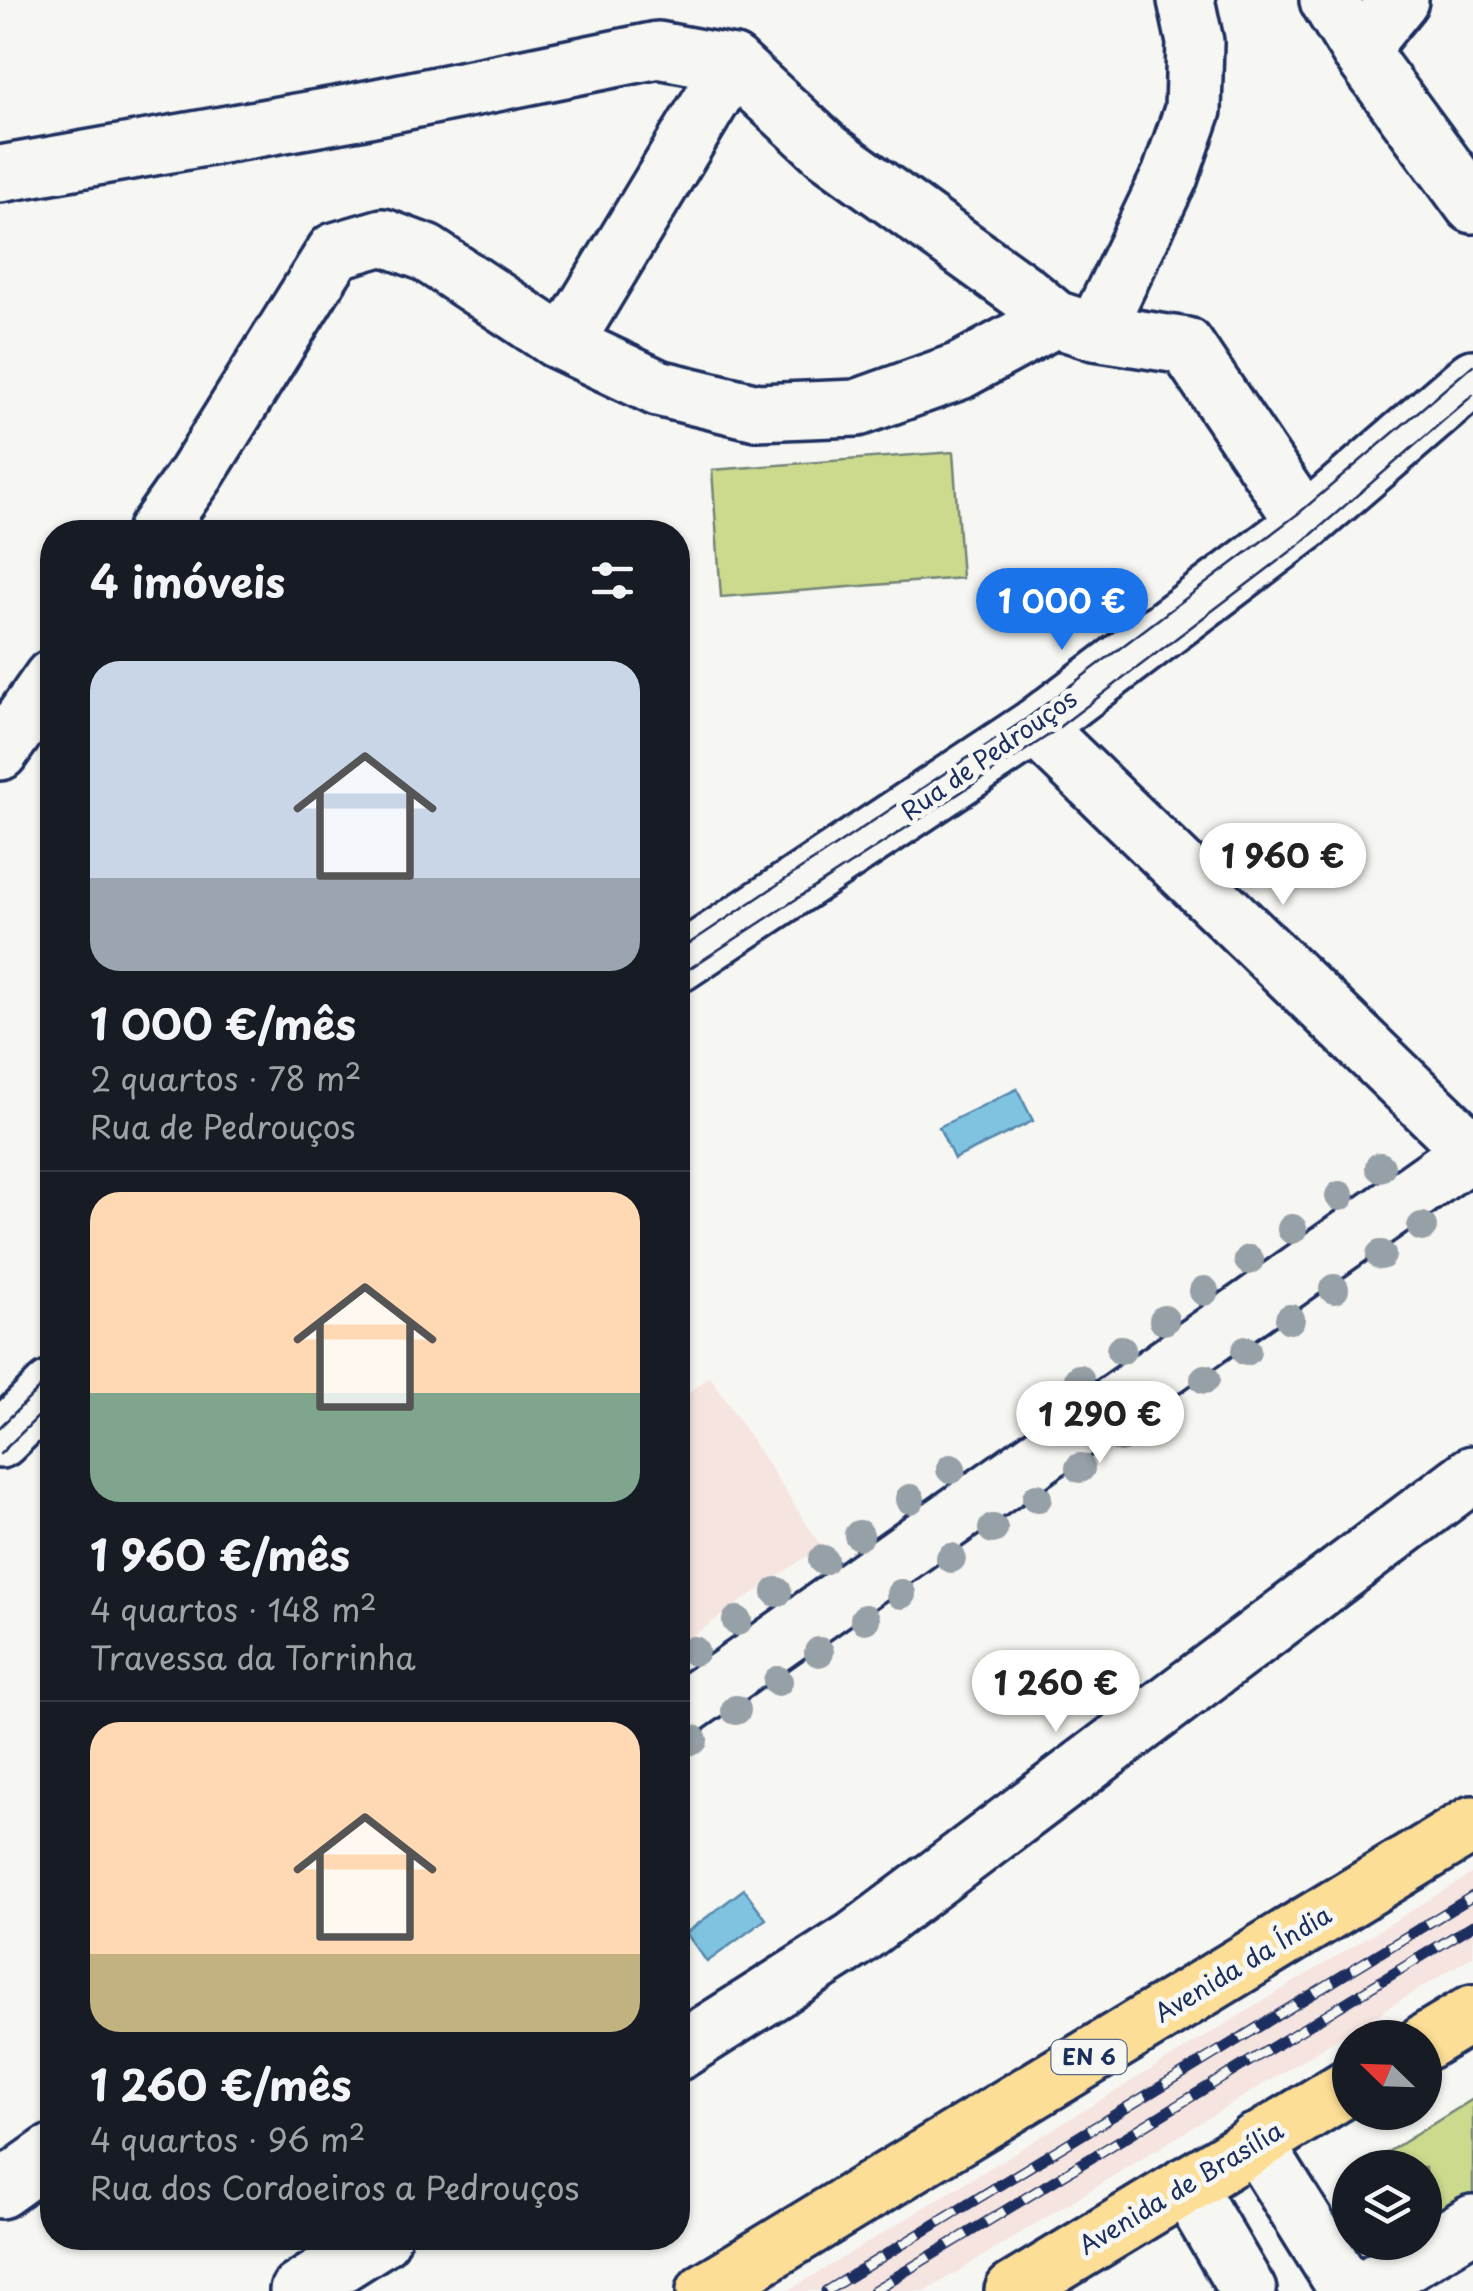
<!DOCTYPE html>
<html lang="pt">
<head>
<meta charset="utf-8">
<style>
	body { margin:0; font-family:"Playpen Sans",sans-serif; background:#20242c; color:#f1f3f6; height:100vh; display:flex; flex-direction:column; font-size:38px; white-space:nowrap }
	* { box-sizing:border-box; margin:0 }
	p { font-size:32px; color:#9ea1a6 }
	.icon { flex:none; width:55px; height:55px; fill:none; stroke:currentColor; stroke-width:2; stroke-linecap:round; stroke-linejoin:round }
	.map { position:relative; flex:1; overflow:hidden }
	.details { position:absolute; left:40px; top:520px; width:650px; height:1730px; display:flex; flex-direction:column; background:#171b24; border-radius:40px; box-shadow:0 2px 8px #0004 }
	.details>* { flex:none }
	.needle { width:65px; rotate:293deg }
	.controls { position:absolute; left:1332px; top:2020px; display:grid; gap:20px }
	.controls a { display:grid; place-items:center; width:110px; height:110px; border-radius:50%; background:#171b24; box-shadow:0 2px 8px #0004; font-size:50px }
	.price { position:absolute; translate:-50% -85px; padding:0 22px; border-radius:35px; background:#fff; color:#222; font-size:32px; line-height:65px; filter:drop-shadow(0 2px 5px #0008) }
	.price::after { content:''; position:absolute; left:50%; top:60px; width:30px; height:22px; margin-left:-15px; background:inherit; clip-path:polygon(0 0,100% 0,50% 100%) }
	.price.selected { background:#1a73e8; color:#fff }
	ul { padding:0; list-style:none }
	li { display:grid; align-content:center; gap:20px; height:530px; padding:0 50px }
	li+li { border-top:2px solid #363941 }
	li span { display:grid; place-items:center; height:310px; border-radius:30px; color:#555 }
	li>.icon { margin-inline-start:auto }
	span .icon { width:180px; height:180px; fill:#fffc; stroke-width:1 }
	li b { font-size:42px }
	h2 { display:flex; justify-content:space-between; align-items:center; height:120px; padding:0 50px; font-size:42px }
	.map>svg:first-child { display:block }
	.built { fill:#f6e4e0 }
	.green { fill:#cbda8d; stroke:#738476; stroke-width:2.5 }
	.water { fill:#7fc3e0; stroke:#5788ac; stroke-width:2.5 }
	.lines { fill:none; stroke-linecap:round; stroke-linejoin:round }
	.minor-casing { stroke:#1b2f5e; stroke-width:62 }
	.major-casing { stroke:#1b2f5e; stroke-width:62 }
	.minor { stroke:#f6f6f2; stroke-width:55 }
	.major { stroke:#fdde96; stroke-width:55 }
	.tram { stroke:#1b2f5e; stroke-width:2.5 }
	.rail-casing { stroke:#1b2f5e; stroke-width:11 }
	.rail { stroke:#f6f6f2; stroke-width:8; stroke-dasharray:22; stroke-linecap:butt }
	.tree { fill:#96a0a7 }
	.labels { text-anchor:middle; stroke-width:10; stroke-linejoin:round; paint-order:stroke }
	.shield { fill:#f6f6f2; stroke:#5d6b8a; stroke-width:2.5 }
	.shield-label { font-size:22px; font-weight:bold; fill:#1b2f5e }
	.street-label { font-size:25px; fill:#1b2f5e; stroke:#f6f6f2 }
</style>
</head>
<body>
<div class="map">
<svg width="1473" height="2291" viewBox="0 0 1473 2291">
	<rect width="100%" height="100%" fill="#f6f6f2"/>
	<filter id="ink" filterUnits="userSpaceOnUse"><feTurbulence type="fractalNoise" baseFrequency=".01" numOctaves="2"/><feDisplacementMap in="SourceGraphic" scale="20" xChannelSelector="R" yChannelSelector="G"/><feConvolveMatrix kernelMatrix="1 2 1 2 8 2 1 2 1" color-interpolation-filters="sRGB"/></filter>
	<g filter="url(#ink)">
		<g class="built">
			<path d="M710 1376 821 1546 678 1646V1402Z"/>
			<path d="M1473 1873V1956L926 2291H788Z"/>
		</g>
		<g class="green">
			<path d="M953 452 962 578 721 597 712 470Z"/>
			<path d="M1473 2099V2197L1425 2230V2168H1362Z"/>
		</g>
		<g class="water">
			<path d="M1017 1089 1033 1121 954 1159 939 1127Z"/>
			<path d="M744 1889 766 1919 707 1962 686 1933Z"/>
		</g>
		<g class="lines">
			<defs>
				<g id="minor">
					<path d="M1328 0 1359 50 1473 205"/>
					<path d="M1359 50 1400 0"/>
					<path d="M0 174 353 112 658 50 733 64 826 150 1024 293 1055 319 1095 332 1186 346 1305 523"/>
					<path d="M1095 332 1170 176 1193 110 1195 42 1186 0"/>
					<path d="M565 343 733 64"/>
					<path d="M155 532 196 474 335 251 383 237 426 253 557 340 658 388 757 412 857 408 960 371 1055 319"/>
					<path d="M1035 727 1473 1151"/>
					<path d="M0 752 52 678"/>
					<path d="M678 964 1035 727 1305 523 1473 378"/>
					<path d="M0 1440 52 1389"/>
					<path d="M678 1712 1473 1150"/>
					<path d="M678 2052 854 1940 1473 1474"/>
					<path d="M1255 2142 1348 2291"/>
					<path d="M1186 2185 1248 2291"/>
					<path d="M0 2190 52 2153"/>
					<path d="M298 2291 382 2238"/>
					<path d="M1361 2291 1473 2223"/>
				</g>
				<g id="major">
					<path d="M1425 2042 1473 2013"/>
					<path d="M705 2291 1473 1824"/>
					<path d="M1013 2291 1350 2086"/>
				</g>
			</defs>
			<use href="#minor" class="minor-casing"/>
			<use href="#major" class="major-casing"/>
			<use href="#minor" class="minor"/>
			<use href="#major" class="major"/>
			<g class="tram">
				<path d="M678 951 1026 719 1299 513 1473 365"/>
				<path d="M678 976 1046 737 1303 542 1473 395"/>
				<path d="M0 1427 52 1376"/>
				<path d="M0 1454 52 1403"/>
			</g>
			<defs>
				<g id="rail">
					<path d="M826 2291 1473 1896"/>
					<path d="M873 2291 1473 1925"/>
				</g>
			</defs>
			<use href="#rail" class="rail-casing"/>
			<use href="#rail" class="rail"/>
		</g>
		<g class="tree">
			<circle cx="1380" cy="1167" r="15"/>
			<circle cx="1340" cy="1196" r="15"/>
			<circle cx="1422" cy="1227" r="15"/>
			<circle cx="1292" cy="1229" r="15"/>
			<circle cx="1381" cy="1255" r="15"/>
			<circle cx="1249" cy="1260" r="15"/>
			<circle cx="1334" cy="1289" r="15"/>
			<circle cx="1204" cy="1291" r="15"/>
			<circle cx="1290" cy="1319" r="15"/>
			<circle cx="1164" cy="1320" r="15"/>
			<circle cx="1121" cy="1350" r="15"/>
			<circle cx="1246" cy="1351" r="15"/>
			<circle cx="1079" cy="1379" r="15"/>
			<circle cx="1205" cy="1379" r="15"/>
			<circle cx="1038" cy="1408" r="15"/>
			<circle cx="1163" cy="1409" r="15"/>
			<circle cx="1121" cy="1438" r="15"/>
			<circle cx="1080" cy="1468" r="15"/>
			<circle cx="951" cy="1469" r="15"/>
			<circle cx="1037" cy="1498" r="15"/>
			<circle cx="910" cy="1499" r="15"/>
			<circle cx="993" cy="1529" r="15"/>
			<circle cx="859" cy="1535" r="15"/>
			<circle cx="951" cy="1558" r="15"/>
			<circle cx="823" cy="1560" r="15"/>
			<circle cx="777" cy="1592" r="15"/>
			<circle cx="901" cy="1594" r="15"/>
			<circle cx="865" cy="1619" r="15"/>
			<circle cx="737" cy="1621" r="15"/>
			<circle cx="694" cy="1651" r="15"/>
			<circle cx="819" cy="1652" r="15"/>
			<circle cx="778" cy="1681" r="15"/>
			<circle cx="736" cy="1710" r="15"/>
			<circle cx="693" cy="1740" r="15"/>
		</g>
	</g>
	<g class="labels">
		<rect class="shield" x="1051.5" y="2040" width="75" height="34" rx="8"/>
		<g class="shield-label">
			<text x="1089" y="2065">EN 6</text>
		</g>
		<g class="street-label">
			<text transform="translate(989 755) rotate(-35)" y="9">Rua de Pedrouços</text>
			<text transform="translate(1243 1964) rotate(-31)" y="9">Avenida da Índia</text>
			<text transform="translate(1181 2188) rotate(-31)" y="9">Avenida de Brasília</text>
		</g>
	</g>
</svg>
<div class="controls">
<a><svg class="needle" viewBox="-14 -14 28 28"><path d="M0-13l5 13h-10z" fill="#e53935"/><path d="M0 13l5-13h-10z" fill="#9ea1a6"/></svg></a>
<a><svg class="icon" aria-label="layers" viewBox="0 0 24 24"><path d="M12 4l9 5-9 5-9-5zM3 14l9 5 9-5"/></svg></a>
</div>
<b class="price selected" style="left:1062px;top:653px">1 000 €</b>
<b class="price" style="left:1283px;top:908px">1 960 €</b>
<b class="price" style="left:1100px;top:1466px">1 290 €</b>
<b class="price" style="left:1056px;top:1735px">1 260 €</b>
<section class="details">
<h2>4 imóveis<svg class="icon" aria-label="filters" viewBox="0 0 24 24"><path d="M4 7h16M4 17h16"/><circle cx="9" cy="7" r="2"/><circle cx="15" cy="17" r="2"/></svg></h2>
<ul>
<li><span style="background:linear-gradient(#c9d6e8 70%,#9aa5b1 0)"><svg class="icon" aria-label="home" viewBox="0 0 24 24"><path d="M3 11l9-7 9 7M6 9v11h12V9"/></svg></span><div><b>1 000 €/mês</b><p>2 quartos · 78 m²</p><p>Rua de Pedrouços</p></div></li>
<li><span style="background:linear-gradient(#ffd9b3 65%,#7fa58c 0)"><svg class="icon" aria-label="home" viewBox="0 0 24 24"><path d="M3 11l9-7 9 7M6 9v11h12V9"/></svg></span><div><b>1 960 €/mês</b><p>4 quartos · 148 m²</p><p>Travessa da Torrinha</p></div></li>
<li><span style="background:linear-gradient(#ffd9b3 75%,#c2b280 0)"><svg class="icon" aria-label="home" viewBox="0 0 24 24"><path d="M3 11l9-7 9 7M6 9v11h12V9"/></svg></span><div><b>1 260 €/mês</b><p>4 quartos · 96 m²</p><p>Rua dos Cordoeiros a Pedrouços</p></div></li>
</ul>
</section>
</div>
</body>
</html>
